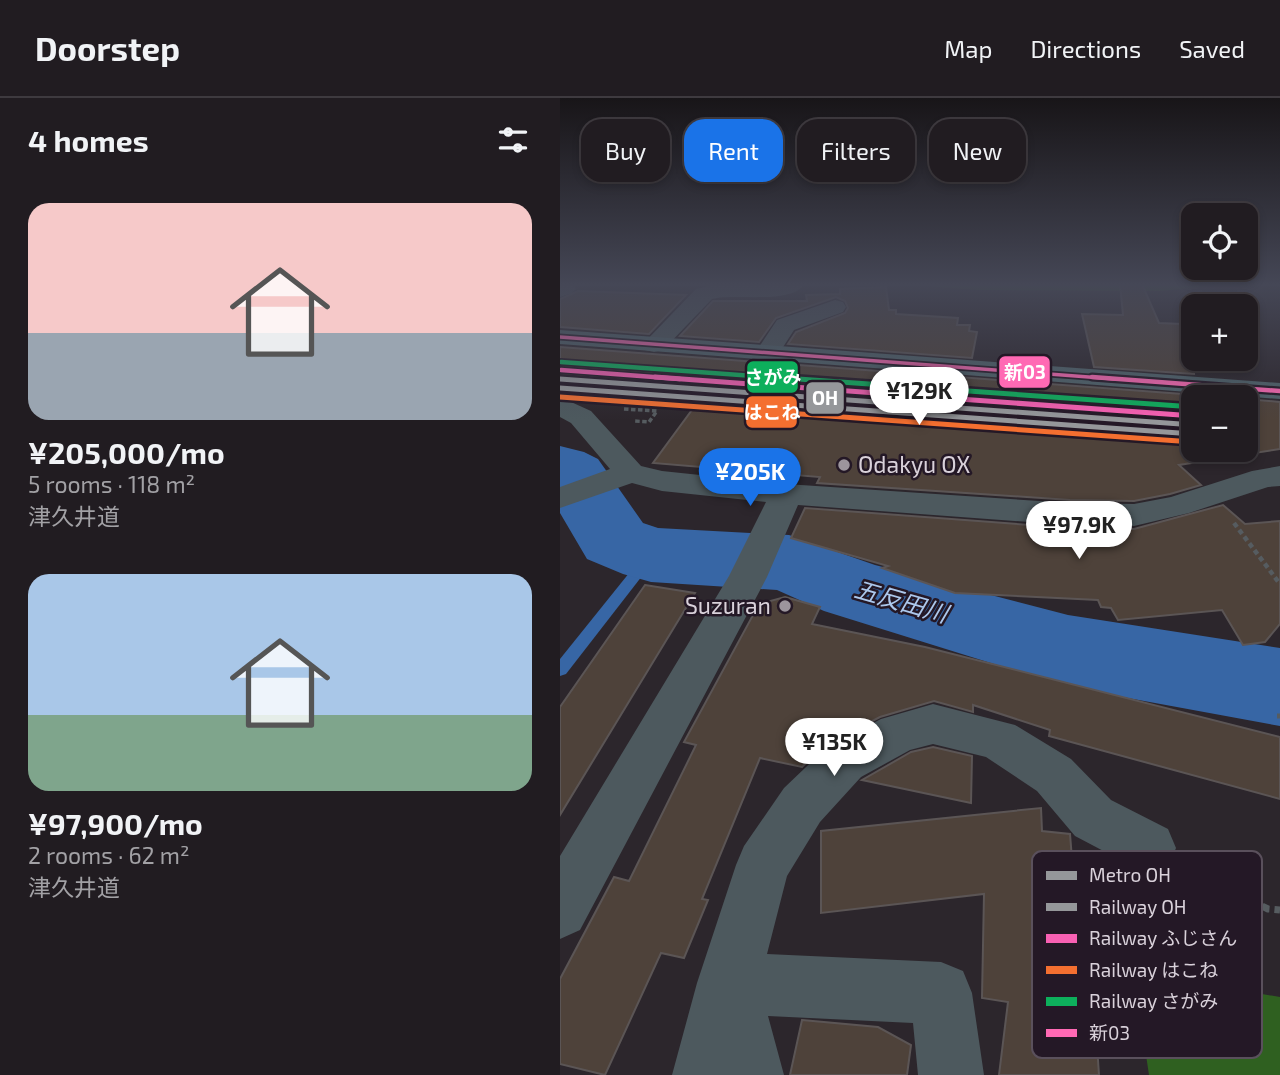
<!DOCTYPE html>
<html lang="en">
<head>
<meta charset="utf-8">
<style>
	body { margin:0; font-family:"Exo 2","Noto Sans JP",sans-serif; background:#2d292e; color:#f1f3f6; height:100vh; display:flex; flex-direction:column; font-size:26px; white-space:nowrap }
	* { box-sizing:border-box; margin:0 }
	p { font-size:23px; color:#a2a1a5 }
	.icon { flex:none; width:38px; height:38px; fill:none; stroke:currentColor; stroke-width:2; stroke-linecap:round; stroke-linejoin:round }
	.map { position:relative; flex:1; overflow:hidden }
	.side { display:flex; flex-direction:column; background:#211c21; width:560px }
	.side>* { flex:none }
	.guide { position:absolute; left:21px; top:21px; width:593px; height:63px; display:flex; gap:14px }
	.controls { position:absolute; left:621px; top:105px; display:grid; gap:14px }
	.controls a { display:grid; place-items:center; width:77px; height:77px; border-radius:14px; background:#211c21; box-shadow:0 4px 10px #0003,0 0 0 2px #3e3a3f; font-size:35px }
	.price { position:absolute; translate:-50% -60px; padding:0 16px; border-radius:24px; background:#fff; color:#222; font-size:23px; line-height:46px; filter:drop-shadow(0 2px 4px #0008) }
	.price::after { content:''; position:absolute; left:50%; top:42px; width:21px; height:16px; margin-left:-10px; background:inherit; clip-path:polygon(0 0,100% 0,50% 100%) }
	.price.active { background:#1a73e8; color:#fff }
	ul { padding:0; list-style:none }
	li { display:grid; align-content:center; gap:14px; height:371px; padding:0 28px }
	li span { display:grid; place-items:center; height:217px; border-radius:21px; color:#555 }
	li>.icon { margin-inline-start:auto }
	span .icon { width:126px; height:126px; fill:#fffc; stroke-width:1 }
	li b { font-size:30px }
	h2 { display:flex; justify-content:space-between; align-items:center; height:84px; padding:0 28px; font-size:30px }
	.pill { padding:0 24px; border-radius:21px; background:#211c21; box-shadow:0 4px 10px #0003,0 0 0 2px #3e3a3f; font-size:24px; line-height:63px }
	.pill.active { background:#1a73e8; color:#fff }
	header { display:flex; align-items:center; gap:42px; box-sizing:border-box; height:98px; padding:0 35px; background:#211c21; border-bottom:2px solid #3e3a3f }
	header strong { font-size:33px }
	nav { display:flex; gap:38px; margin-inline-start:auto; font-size:24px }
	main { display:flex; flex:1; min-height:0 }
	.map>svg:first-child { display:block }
	.forest { fill:#2f6020 }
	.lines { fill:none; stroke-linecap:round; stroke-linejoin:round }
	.stream { fill:#3766a5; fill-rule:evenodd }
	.river { fill:#3766a5; fill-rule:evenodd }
	.building { fill:#4e423a; stroke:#5b5555; stroke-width:2 }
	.path-far4 { stroke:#565c60; stroke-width:2.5; stroke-dasharray:3.5 2; stroke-linecap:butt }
	.path-far3 { stroke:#565c60; stroke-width:3.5; stroke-dasharray:4.5 2.5; stroke-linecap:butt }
	.path-far2 { stroke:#565c60; stroke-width:4.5; stroke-dasharray:5 3.5; stroke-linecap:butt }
	.path-far1 { stroke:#565c60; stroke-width:5; stroke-dasharray:6 4.5; stroke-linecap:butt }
	.path { stroke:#565c60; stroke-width:7; stroke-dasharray:8 5; stroke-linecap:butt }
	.minor { fill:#4d595e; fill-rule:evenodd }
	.major { fill:#4f636a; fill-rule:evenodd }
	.bus-1-far1-casing { stroke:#241826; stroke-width:7 }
	.bus-1-casing { stroke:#241826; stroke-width:9 }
	.bus-1-far1 { stroke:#ff69b4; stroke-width:3.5 }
	.bus-1 { stroke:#ff69b4; stroke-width:4.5 }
	.rail-1-casing { stroke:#241826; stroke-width:10 }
	.rail-2-far1-casing { stroke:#241826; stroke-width:8 }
	.rail-2-casing { stroke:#241826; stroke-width:10 }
	.rail-3-casing { stroke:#241826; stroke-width:10 }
	.rail-4-far1-casing { stroke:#241826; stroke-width:8 }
	.rail-4-casing { stroke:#241826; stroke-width:10 }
	.rail-1 { stroke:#95979a; stroke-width:5 }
	.rail-2-far1 { stroke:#f860b3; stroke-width:4.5 }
	.rail-2 { stroke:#f860b3; stroke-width:5 }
	.rail-3 { stroke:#f46f30; stroke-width:5 }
	.rail-4-far1 { stroke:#0daf5c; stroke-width:4.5 }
	.rail-4 { stroke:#0daf5c; stroke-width:5 }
	.metro-1-casing { stroke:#241826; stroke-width:10 }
	.metro-1 { stroke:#95979a; stroke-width:5 }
	.poi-dot { fill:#9c959d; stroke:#241826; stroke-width:2.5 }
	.labels { text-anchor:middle; stroke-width:5; stroke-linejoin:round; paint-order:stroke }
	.poi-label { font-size:23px; fill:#d9d1da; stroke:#241826; text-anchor:start }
	.water-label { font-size:24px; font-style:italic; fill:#acc8ed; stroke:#241826 }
	.key { fill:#241826; stroke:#5a505c; stroke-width:2 }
	.key-label { font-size:19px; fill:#d9d1da }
	.line-badge { stroke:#241826; stroke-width:2.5 }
	.badge-label { font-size:19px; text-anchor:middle; font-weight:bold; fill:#fff }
</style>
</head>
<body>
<header>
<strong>Doorstep</strong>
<nav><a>Map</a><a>Directions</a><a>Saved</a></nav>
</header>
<main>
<section class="side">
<h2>4 homes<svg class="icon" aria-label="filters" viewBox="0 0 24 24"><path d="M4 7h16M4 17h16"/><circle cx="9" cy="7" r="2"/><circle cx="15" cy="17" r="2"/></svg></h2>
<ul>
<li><span style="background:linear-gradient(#f6c9c9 60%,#9aa5b1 0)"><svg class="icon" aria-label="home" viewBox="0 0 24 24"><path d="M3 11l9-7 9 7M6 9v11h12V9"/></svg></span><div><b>¥205,000/mo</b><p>5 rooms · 118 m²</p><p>津久井道</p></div></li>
<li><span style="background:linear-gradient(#a9c7e8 65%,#7fa58c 0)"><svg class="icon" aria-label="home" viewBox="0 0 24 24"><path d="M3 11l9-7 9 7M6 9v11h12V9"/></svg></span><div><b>¥97,900/mo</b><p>2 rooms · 62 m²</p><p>津久井道</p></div></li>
</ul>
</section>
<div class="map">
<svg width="720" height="977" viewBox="0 0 720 977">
	<rect width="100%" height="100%" fill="#2c262c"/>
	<g class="forest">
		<path d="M340 186H674L600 193 418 192Z"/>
		<path d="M684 893 720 899V977H589L577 896Z"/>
	</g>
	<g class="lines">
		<path class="stream" d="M91 453 96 454 98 457 96 460 6 576 0 578V561L86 454Z"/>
		<path class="river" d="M0 348 24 354 38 361 83 425 98 430 229 437 315 467 508 517 720 550V628L508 589 264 513 217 492 91 484 63 476 27 461 0 415Z"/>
	</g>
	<g class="building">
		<path d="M560 186H582L599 225 622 226 626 236H634V276L534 269 522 216 563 217Z"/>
		<path d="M326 189 329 212H336V216L398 220 397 227H410L409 233 417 234 412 260 228 246 236 234 285 215 288 210 285 203 276 199 216 220 199 244 120 238 153 203H247L246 197 280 196V191Z"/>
		<path d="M18 193 126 197 89 236 0 229V201Z"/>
		<path d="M0 249 663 299H634V352H686V301L720 304V351L619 367 641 387 610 396 574 403 510 402 257 385 260 379 93 365 137 305 0 293Z"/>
		<path d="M663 407 685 426 720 423V526L705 544 683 547 662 512 558 522 551 510 541 509 538 502 395 495 322 470 328 468 231 440 245 410 510 430 574 431Z"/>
		<path d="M85 487 135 495 0 717V609Z"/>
		<path d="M225 499 260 509 252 526 365 549 720 639V701L489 638 490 632 413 607V614L374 603 320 619 266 647 242 669 200 660 142 801 148 802 124 860 101 855 45 977 0 966V881L54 779 69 783 136 647 124 644 199 506Z"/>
		<path d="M373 649 412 658 411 705 302 682 351 654Z"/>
		<path d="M481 710 482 733 510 736 521 874 532 875 539 977H439L448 904 422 900 424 796 261 815V733Z"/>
		<path d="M242 922 318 929 351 947 347 977H230Z"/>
	</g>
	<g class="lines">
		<path class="path-far4" d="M28 271 32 281"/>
		<g class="path-far3">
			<path d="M31 279 35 289"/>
			<path d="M64 311 97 313 89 324 74 323"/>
		</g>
		<path class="path-far2" d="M674 425 720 486"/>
		<path class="path-far1" d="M717 618H720"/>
		<path class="path" d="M632 774 708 811 720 812"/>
		<g class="minor">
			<path d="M0 186H13L16 191 12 195 0 199Z"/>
			<path d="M244 186C232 207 175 195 152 201L103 252 94 254 85 252 82 247 136 191 153 187Z"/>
			<path d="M275 202 283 204 286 209 283 214 234 232 216 260 207 262 198 260 195 255 217 222Z"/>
			<path d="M0 299 31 313 81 368 102 373 226 386 510 405 574 406 611 399 692 373 720 368V388L708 389 629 415 574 428 510 427 238 407 207 479 20 832 0 841V758L169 478 206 404 102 393 72 385 0 410V389L50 371 11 325 0 319Z"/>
			<path d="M373 606 455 627 511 661 551 702 608 731 616 750 608 769 589 777 515 738 477 693 426 659 373 646 350 652 301 679 260 724 227 778 207 856 381 864 403 873 412 895 424 977H358L353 925 208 918 224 977H112L137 885 176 767 184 748 224 690 267 649 321 621Z"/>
		</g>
		<path class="major" d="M0 232 720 285V301L0 246Z"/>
		<defs>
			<path id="bus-1-far1" d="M0 239 555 281"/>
			<path id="bus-1" d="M532 279 720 293"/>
		</defs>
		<use href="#bus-1-far1" class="bus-1-far1-casing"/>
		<use href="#bus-1" class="bus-1-casing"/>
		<use href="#bus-1-far1" class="bus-1-far1"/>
		<use href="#bus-1" class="bus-1"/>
		<defs>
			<path id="rail-1" d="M0 290 633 336"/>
			<path id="rail-2-far1" d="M1 272 120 281"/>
			<path id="rail-2" d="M95 279 634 318"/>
			<path id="rail-3" d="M0 299 633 344"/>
			<path id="rail-4-far1" d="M1 264 235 281"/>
			<path id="rail-4" d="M210 279 634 309"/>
		</defs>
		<use href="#rail-1" class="rail-1-casing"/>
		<use href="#rail-2-far1" class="rail-2-far1-casing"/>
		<use href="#rail-2" class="rail-2-casing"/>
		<use href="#rail-3" class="rail-3-casing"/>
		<use href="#rail-4-far1" class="rail-4-far1-casing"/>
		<use href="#rail-4" class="rail-4-casing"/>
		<use href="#rail-1" class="rail-1"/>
		<use href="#rail-2-far1" class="rail-2-far1"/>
		<use href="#rail-2" class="rail-2"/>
		<use href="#rail-3" class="rail-3"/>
		<use href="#rail-4-far1" class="rail-4-far1"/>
		<use href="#rail-4" class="rail-4"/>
		<defs>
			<path id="metro-1" d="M0 281 634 327"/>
		</defs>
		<use href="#metro-1" class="metro-1-casing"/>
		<use href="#metro-1" class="metro-1"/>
	</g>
	<linearGradient id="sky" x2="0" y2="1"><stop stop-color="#181518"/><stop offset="0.58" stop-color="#454756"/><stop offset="1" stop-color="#454756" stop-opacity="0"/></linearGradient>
	<rect width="720" height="322" fill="url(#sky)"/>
	<g class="poi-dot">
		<circle cx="284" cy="367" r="7"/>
		<circle cx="225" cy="508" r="7"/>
	</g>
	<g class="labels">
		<g class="poi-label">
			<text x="298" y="375">Odakyu OX</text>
			<text x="211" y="516" text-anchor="end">Suzuran</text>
		</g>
		<g class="water-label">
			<text transform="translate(341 504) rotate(16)" y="8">五反田川</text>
		</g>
	</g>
	<rect x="472" y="753" width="230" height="207" rx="10" class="key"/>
	<rect x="486" y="773" width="31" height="9" fill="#95979a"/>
	<rect x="486" y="805" width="31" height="8" fill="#95979a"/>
	<rect x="486" y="836" width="31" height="9" fill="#f860b3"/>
	<rect x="486" y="868" width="31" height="8" fill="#f46f30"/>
	<rect x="486" y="899" width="31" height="9" fill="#0daf5c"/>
	<rect x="486" y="931" width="31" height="8" fill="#ff69b4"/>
	<g class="key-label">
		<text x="529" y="784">Metro OH</text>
		<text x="529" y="816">Railway OH</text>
		<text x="529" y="847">Railway ふじさん</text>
		<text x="529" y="879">Railway はこね</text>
		<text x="529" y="910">Railway さがみ</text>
		<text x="529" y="942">新03</text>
	</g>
	<g class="line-badge">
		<rect x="438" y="257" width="53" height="34" rx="7" fill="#ff69b4"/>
		<rect x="186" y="262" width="53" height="34" rx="7" fill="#0daf5c"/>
		<rect x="245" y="283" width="40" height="34" rx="7" fill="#95979a"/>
		<rect x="185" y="297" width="53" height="34" rx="7" fill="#f46f30"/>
	</g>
	<g class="badge-label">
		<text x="465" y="281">新03</text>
		<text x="213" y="286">さがみ</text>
		<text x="265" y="307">OH</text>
		<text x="212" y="321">はこね</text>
	</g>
</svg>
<div class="controls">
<a><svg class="icon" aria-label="locate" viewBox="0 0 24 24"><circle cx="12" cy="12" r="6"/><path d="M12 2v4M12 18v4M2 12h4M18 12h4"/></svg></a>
<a>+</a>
<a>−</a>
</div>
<b class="price" style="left:359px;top:329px">¥129K</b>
<b class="price active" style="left:190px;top:410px">¥205K</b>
<b class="price" style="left:519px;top:463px">¥97.9K</b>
<b class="price" style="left:274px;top:680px">¥135K</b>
<div class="guide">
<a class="pill">Buy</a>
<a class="pill active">Rent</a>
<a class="pill">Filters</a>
<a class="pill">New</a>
</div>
</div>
</main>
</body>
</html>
